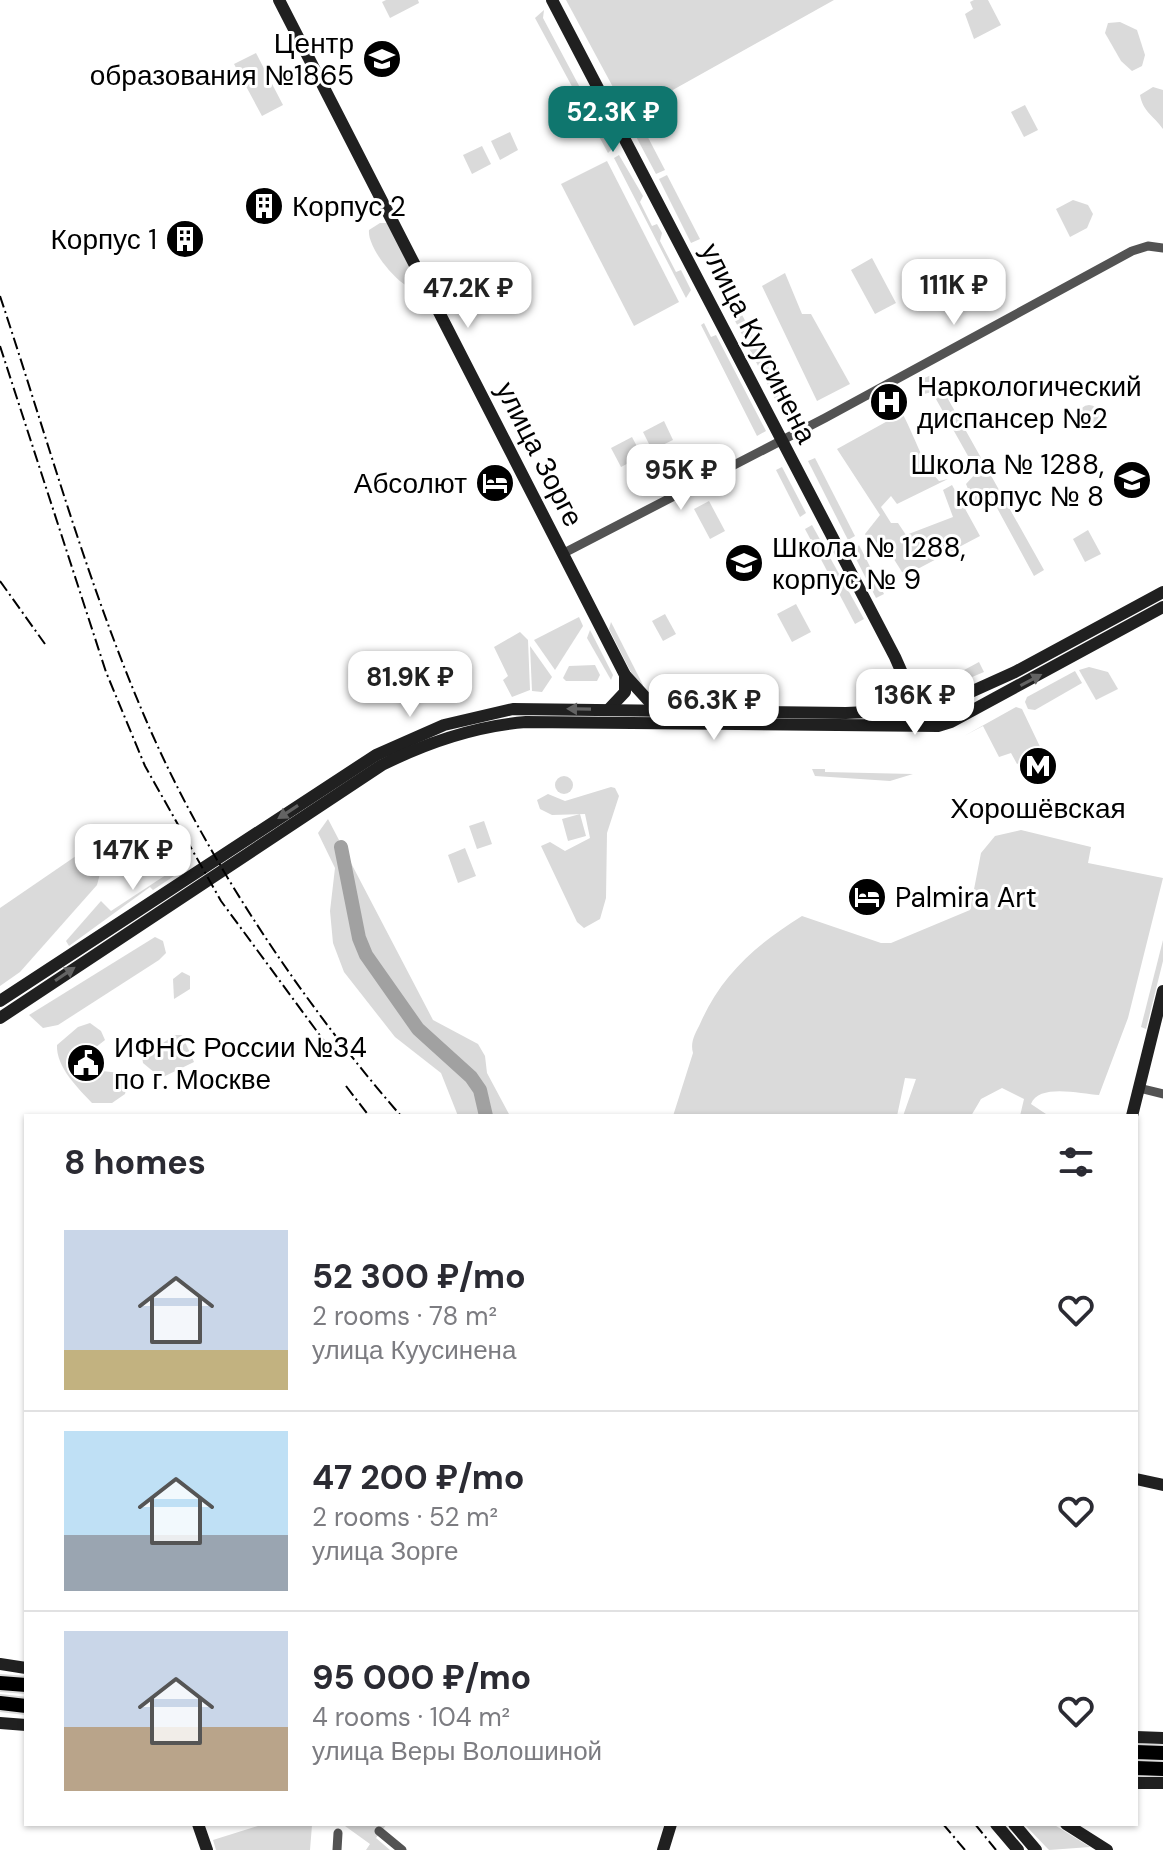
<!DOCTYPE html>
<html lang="en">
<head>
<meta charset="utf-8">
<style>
	body { margin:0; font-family:"DM Sans",sans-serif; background:#f2f2f3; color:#2b2b33; height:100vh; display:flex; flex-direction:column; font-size:30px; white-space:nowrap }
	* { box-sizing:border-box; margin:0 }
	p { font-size:26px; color:#7c7c81 }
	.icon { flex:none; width:44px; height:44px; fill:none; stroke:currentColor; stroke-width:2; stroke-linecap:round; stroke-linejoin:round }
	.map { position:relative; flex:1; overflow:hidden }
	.drawer { position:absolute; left:24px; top:1114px; width:1114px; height:712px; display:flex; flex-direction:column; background:#fff; border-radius:0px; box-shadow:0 2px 6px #0004 }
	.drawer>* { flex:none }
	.price { position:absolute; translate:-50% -68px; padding:0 18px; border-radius:16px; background:#fff; color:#222; font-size:26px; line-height:52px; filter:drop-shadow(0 2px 4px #0008) }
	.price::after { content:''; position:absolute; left:50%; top:48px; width:24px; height:18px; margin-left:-12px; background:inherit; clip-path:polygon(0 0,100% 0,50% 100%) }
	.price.current { background:#0f766e; color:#fff }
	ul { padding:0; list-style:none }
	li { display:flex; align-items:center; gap:24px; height:200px; padding:0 40px }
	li+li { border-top:2px solid #e1e1e2 }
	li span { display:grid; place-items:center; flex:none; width:224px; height:160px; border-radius:0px; color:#555 }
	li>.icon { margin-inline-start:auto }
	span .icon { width:96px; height:96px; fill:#fffc; stroke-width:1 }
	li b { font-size:34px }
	h2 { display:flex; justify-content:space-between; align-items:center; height:96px; padding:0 40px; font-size:34px }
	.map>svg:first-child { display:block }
	.green { fill:#dadada }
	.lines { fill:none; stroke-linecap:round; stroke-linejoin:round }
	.river { stroke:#a1a1a1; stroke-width:14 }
	.primary-casing { stroke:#dbdbdb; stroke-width:18 }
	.street { stroke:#535353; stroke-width:9 }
	.secondary { stroke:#202020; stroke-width:12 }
	.primary { stroke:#000; stroke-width:14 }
	.rail { stroke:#000; stroke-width:2; stroke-dasharray:12 4 2 4; stroke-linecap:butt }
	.oneway { fill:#636363 }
	.labels { text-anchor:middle; stroke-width:6; stroke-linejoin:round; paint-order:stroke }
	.poi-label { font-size:28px; fill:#000; stroke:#fff; text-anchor:start }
	.street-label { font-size:28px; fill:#000; stroke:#fff }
</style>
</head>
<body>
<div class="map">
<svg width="1163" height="1850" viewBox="0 0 1163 1850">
	<rect width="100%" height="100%" fill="#fff"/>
	<g class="green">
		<path d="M386 0H418L419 3 390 18 382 2Z"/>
		<path d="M566 0H834L628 115Z"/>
		<path d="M974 0H988L1001 25 974 39 965 14 973 9 970 2Z"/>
		<path d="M544 10 543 18 610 144 614 140 616 145 608 153 535 18Z"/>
		<path d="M1120 22 1137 30 1145 55 1142 66 1132 71 1121 61 1105 33 1108 23Z"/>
		<path d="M256 53 283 105 262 116 234 64Z"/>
		<path d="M1153 87 1163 90V129C1154 116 1143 112 1140 95Z"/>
		<path d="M1025 105 1038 130 1024 137 1011 112Z"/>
		<path d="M641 124 665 170 656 174 632 129Z"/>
		<path d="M510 132 518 150 500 160 491 141Z"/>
		<path d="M482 146 491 164 472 174 463 155Z"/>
		<path d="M619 155 643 196 640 202 652 226 657 224 662 233 660 241 676 272 681 270 691 290 686 298 614 158Z"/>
		<path d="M607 161 679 302 634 326 561 184Z"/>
		<path d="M667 175 700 239 691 243 659 179Z"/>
		<path d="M1073 200 1088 205 1093 214 1087 228 1070 237 1056 209Z"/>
		<path d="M380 223H387L416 277V283L409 287C395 281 367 247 369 230Z"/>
		<path d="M872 258 896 303 875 314 851 270Z"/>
		<path d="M785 273 802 314H811L850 384 817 401 762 286Z"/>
		<path d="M736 303 783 395 775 399 732 315Z"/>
		<path d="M704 323 711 337 716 335 766 431 757 436 701 325Z"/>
		<path d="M934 374 1044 570 1034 576 990 495 973 501 966 484 977 472 932 392 924 394 917 381Z"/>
		<circle cx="1089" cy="415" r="10"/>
		<path d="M902 413C915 436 921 462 939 481L948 479 897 504 891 496 881 507 891 523H898L906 535 953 517 943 490 952 485 980 536 910 573 902 572 885 545 874 550 865 534 880 515 837 449Z"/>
		<path d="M664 421 673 440 652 450 643 432Z"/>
		<path d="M632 437 642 456 621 467 611 448Z"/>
		<path d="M815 458 855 536 848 540 808 461Z"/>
		<path d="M782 467 806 513 800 517 776 470Z"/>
		<path d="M709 501 725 531 710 539 694 509Z"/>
		<path d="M812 525 864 619 855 624 805 529Z"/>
		<path d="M1088 530 1101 554 1085 562 1073 539Z"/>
		<path d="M859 545 884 594 876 598 853 553Z"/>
		<path d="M796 604 811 632 792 642 777 614Z"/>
		<path d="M665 614 676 634 663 641 652 621Z"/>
		<path d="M579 617 583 626 555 670 534 640Z"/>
		<path d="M611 622 643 685 639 688 609 629Z"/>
		<path d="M590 630 613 675 611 680 587 638Z"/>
		<path d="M520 632 528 640 530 690 512 697 503 680 508 676 494 647Z"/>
		<path d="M530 646 552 677 542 692 532 691Z"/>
		<path d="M979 662 984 672 941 690 938 684Z"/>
		<path d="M595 665 600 675 597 681H566L563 678 569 666Z"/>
		<path d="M1089 667 1108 672 1118 689 1096 700 1079 670Z"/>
		<path d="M1075 671 1082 683 1035 710 1028 709 1025 702 1027 697Z"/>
		<path d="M1016 707 1022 709 1043 753 1017 764 1011 753 999 757 983 726 964 736Z"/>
		<path d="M825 769V772L913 774 890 781 815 776 812 769Z"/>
		<circle cx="564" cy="785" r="9"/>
		<path d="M611 787 615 788 619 796 607 833 606 898 600 919 584 928 577 922 541 846 550 842 565 851 590 838 585 814 552 815 540 809 537 800 548 794 565 801Z"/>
		<path d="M580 814 586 836 568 841 562 819Z"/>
		<path d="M328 819 433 1020 478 1044 485 1056 487 1073 510 1116H458L441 1073 395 1037 344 972 333 943 330 911 335 868 318 833Z"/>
		<path d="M484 821 492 844 477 849 469 826Z"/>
		<path d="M1021 830 1091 847 1088 863 1163 878 1128 1018 1099 1095C1081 1094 1039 1083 1031 1104L1049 1116H1020L1024 1099 1002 1088 981 1099 971 1116H903L916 1079 905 1078 897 1116H673L693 1053C690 1042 695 1034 700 1024 721 975 757 944 802 916L881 943H891L970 910 981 853 995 836Z"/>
		<path d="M111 832 97 885 20 972 0 986V908Z"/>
		<path d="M465 848 476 876 458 883 448 855Z"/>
		<path d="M175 869 177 874 153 890 150 887 69 946 66 941 101 901 111 911Z"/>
		<path d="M155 937 163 941 166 953 159 960 58 1025 43 1028 29 1015Z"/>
		<path d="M1163 940V961L1146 1029 1141 1027Z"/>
		<path d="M182 972 190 976V989L174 999 173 979Z"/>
		<path d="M90 1023 101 1031 105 1040 72 1066 82 1079 88 1080 102 1071 120 1073 127 1085 125 1094 112 1103H92C78 1088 56 1067 57 1045L78 1027Z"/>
		<path d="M175 1035H182L194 1062 161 1078 143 1063 142 1057Z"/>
		<path d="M264 1824H387L376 1838 390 1850H366L370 1844 345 1826 312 1825 310 1850H216L213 1840Z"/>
		<path d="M1024 1824H1053L1090 1847 1049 1850Z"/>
	</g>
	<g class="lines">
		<path class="river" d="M341 847 359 938 366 955 418 1029 471 1077 480 1090 486 1116"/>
		<defs>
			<g id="primary">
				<path d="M0 1683 26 1685"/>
				<path d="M0 1703 26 1706"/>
				<path d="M1136 1752 1163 1753"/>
				<path d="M1136 1768 1163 1769"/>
			</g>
		</defs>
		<use href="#primary" class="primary-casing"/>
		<g class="street">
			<path d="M564 553 825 418 1132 251 1148 246 1163 248"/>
			<path d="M1139 1088 1163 1094"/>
			<path d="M379 1831 402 1850"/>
			<path d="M337 1850 338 1833"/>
		</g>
		<g class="secondary">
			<path d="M279 0 625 675 657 710"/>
			<path d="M552 0 895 657 921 716"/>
			<path d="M609 709 625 692V675"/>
			<path d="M0 1001 376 755 444 725 513 709 846 713 933 709 1015 672 1163 592"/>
			<path d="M0 1018 382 765C428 742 475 726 526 722L938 726 951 722 1163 607"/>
			<path d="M1132 1116 1163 991"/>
			<path d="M1136 1479 1163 1485"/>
			<path d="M0 1664 26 1668"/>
			<path d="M0 1723 26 1725"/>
			<path d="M1136 1737 1163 1738"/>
			<path d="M1136 1783H1163"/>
			<path d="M198 1824 207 1850"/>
			<path d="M996 1824 1018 1850"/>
			<path d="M1014 1824 1036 1850"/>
			<path d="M1066 1824 1107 1850"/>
			<path d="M663 1850 671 1824"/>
		</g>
		<use href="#primary" class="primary"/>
		<g class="rail">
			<path d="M0 296C47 437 87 583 146 720 205 858 302 1002 401 1116"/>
			<path d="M0 346 106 672 145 766 221 901 327 1045"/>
			<path d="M0 581 45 644"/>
			<path d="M346 1086 369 1116"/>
			<path d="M943 1824 965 1850"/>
			<path d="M975 1824 996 1850"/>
		</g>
	</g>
	<defs><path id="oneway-solid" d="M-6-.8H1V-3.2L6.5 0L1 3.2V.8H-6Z" transform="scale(2)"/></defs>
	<g class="oneway">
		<use href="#oneway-solid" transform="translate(1031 680) rotate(-28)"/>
		<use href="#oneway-solid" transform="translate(579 709) rotate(-179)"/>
		<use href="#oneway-solid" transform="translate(288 812) rotate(147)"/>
		<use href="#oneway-solid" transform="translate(65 974) rotate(-34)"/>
	</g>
	<defs>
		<symbol id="school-disc" viewBox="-11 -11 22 22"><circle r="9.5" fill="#000" stroke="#fff"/><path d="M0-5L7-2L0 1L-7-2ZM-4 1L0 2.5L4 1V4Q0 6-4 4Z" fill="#fff"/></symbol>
		<symbol id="building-disc" viewBox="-11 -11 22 22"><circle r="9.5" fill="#000" stroke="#fff"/><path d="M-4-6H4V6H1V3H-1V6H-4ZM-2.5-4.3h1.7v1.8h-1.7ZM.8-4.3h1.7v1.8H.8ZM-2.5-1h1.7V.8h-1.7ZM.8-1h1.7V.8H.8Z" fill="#fff"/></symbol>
		<symbol id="hospital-disc" viewBox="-11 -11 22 22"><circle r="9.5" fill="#000" stroke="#fff"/><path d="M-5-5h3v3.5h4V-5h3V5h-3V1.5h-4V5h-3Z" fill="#fff"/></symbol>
		<symbol id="hotel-disc" viewBox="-11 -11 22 22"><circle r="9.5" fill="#000" stroke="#fff"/><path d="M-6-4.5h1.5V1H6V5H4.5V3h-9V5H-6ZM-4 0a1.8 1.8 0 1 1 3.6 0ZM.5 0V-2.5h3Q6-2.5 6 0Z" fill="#fff"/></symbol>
		<symbol id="metro-disc" viewBox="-11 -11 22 22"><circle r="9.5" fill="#000" stroke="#fff"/><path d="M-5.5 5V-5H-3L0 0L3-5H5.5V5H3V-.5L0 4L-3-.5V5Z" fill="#fff"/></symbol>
		<symbol id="civic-disc" viewBox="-11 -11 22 22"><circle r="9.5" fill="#000" stroke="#fff"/><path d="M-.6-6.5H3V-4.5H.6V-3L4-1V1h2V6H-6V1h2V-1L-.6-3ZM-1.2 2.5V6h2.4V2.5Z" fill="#fff"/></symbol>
	</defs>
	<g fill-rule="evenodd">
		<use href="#school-disc" x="360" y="37" width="44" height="44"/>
		<use href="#building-disc" x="242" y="184" width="44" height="44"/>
		<use href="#building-disc" x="163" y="217" width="44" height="44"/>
		<use href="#hospital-disc" x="867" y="380" width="44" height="44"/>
		<use href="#school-disc" x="1110" y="458" width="44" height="44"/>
		<use href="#hotel-disc" x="473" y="461" width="44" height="44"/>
		<use href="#school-disc" x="722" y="541" width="44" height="44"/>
		<use href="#metro-disc" x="1016" y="744" width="44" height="44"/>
		<use href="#hotel-disc" x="845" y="875" width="44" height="44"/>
		<use href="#civic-disc" x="64" y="1041" width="44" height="44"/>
	</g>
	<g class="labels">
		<g class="poi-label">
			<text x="354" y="53" text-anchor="end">Центр<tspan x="354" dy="32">образования №1865</tspan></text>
			<text x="292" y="216">Корпус 2</text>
			<text x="157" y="249" text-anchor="end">Корпус 1</text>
			<text x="917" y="396">Наркологический<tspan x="917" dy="32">диспансер №2</tspan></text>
			<text x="1104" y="474" text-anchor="end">Школа № 1288,<tspan x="1104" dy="32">корпус № 8</tspan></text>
			<text x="467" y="493" text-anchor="end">Абсолют</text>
			<text x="772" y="557">Школа № 1288,<tspan x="772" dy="32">корпус № 9</tspan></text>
			<text x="1038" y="818" text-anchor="middle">Хорошёвская</text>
			<text x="895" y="907">Palmira Art</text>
			<text x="114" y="1057">ИФНС России №34<tspan x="114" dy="32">по г. Москве</tspan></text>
		</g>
		<g class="street-label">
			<text transform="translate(759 343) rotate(63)" y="10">улица Куусинена</text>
			<text transform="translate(540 454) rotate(63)" y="10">улица Зорге</text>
		</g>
	</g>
</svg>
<b class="price current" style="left:613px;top:154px">52.3K ₽</b>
<b class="price" style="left:954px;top:327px">111K ₽</b>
<b class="price" style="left:468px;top:330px">47.2K ₽</b>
<b class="price" style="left:681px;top:512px">95K ₽</b>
<b class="price" style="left:410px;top:719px">81.9K ₽</b>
<b class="price" style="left:915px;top:737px">136K ₽</b>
<b class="price" style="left:714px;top:742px">66.3K ₽</b>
<b class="price" style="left:133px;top:892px">147K ₽</b>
<section class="drawer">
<h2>8 homes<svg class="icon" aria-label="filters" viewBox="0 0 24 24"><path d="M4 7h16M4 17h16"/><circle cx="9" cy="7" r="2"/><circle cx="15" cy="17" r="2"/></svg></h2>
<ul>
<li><span style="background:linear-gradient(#c9d6e8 75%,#c2b280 0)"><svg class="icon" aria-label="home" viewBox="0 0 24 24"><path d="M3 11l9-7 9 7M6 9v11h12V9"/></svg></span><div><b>52 300 ₽/mo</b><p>2 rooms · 78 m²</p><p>улица Куусинена</p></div><svg class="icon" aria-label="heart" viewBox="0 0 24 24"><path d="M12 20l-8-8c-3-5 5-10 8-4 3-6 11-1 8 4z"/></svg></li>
<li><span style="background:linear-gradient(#bfe0f5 65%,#9aa5b1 0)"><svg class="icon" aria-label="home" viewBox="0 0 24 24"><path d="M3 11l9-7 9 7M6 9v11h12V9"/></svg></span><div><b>47 200 ₽/mo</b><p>2 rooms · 52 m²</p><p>улица Зорге</p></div><svg class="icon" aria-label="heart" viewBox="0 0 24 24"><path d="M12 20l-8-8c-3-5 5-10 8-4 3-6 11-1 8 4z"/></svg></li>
<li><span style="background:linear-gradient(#c9d6e8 60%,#b9a48a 0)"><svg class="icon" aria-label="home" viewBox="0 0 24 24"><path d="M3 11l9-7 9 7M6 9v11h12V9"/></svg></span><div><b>95 000 ₽/mo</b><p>4 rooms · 104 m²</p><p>улица Веры Волошиной</p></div><svg class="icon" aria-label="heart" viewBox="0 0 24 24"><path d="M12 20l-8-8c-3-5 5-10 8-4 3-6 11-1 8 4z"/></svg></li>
</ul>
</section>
</div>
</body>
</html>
